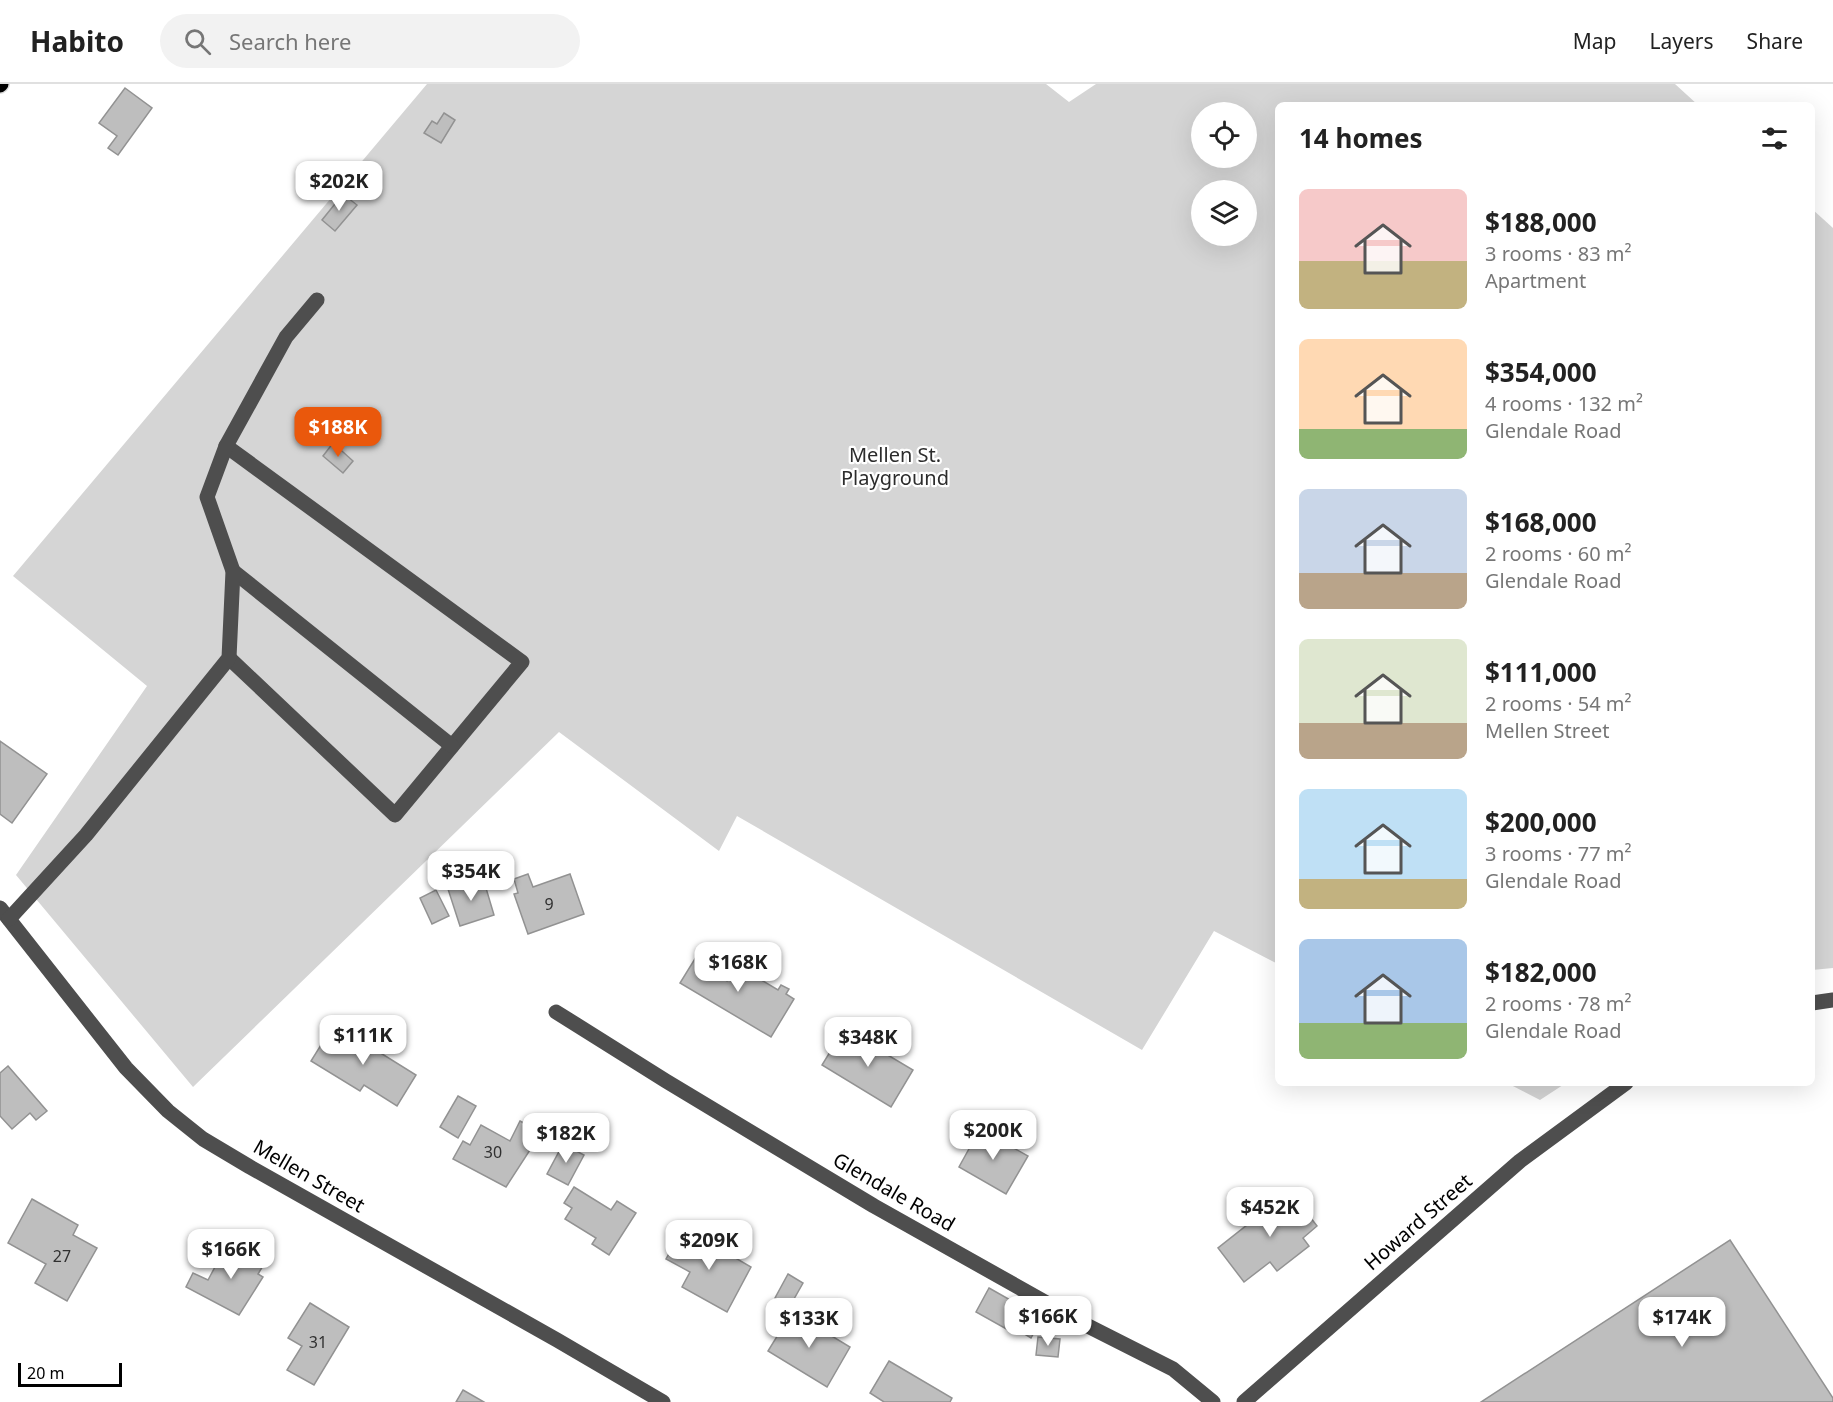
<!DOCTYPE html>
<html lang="en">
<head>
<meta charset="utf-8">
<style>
	body { margin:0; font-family:"Noto Sans",sans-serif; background:#f2f2f2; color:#222; height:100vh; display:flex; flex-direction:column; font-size:22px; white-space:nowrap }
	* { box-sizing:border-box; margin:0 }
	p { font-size:20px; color:#767676 }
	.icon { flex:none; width:33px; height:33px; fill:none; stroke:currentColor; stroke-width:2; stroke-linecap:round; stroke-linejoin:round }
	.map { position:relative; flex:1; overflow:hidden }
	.panel { position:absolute; left:1275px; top:18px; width:540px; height:984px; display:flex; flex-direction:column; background:#fff; border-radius:9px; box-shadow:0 6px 24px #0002 }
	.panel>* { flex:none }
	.tools { position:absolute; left:1191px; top:18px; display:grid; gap:12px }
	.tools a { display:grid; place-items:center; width:66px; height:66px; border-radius:50%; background:#fff; box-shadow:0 6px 24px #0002; font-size:30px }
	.scale { position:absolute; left:18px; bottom:15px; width:104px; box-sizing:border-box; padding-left:6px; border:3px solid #000; border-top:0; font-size:16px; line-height:21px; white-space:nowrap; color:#000; -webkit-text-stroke:4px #fff; paint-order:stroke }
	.price { position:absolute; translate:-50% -51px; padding:0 14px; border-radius:12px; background:#fff; color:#222; font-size:20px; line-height:39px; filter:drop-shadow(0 2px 3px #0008) }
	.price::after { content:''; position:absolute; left:50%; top:36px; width:18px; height:14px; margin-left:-9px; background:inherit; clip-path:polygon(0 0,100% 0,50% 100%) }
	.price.on { background:#ea580c; color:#fff }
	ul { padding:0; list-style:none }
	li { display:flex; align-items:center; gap:18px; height:150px; padding:0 24px }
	li span { display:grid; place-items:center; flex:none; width:168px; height:120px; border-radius:9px; color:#555 }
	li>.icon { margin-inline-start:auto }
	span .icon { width:72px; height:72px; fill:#fffc; stroke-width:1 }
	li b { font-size:26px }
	h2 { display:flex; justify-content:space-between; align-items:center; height:72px; padding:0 24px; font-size:26px }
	header { display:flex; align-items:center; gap:36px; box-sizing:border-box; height:84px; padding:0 30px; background:#fff; border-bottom:2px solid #e0e0e0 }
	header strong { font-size:28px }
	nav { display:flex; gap:33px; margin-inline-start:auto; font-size:21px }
	.search { width:420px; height:54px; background:#f2f2f2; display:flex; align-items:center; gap:15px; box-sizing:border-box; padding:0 21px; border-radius:33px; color:#767676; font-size:22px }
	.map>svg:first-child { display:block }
	.green { fill:#d5d5d5; fill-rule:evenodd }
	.building { fill:#bebebe; stroke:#929292; stroke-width:1.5 }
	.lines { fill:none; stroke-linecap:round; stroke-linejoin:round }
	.major-casing { stroke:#dbdbdb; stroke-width:18 }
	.minor { stroke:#4e4e4e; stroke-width:15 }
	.major { stroke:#000; stroke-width:15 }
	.labels { text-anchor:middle; stroke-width:4.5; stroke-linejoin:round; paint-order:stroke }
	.number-label { font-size:16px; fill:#303030 }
	.park-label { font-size:20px; fill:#2c2c2c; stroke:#fff }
	.street-label { font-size:20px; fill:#000; stroke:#fff }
</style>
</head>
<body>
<header>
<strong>Habito</strong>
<div class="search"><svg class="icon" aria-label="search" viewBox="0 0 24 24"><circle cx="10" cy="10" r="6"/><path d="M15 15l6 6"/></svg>Search here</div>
<nav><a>Map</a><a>Layers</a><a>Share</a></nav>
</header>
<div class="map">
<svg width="1833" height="1318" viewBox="0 0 1833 1318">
	<rect width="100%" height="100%" fill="#fff"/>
	<g class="green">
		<path d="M427 0H1046L1069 18 1096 0H1675L1698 21H1278V880L1214 847 1142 966 737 732 719 767 559 648 193 1003 16 791 147 602 13 492ZM1202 28H1246V74H1202ZM1202 106H1246V152H1202Z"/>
		<path d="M1812 125 1833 144V884L1812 886Z"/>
		<path d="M1507 999H1566L1540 1016Z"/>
	</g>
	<g class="building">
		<path d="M125 4 152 24 118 71 108 64 117 52 99 39Z"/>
		<path d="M444 29 455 36 441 59 424 49 432 37 437 40Z"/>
		<path d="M343 110 357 121 335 147 322 136Z"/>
		<path d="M333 359 353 377 343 389 323 372Z"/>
		<path d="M0 657 47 690 12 739 0 730Z"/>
		<path d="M528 790 533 803 570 790 584 830 528 850 514 810 518 809 514 795Z"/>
		<path d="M483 794 494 831 460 842 448 805Z"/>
		<path d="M436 806 449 832 432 840 420 814Z"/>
		<path d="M701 865 727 879 719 892 727 897 736 881 778 906 781 901 789 905 786 910 794 915 771 953 680 899Z"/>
		<path d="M334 940 416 991 397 1022 364 1001 360 1007 311 977Z"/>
		<path d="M844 945 913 986 891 1023 822 981Z"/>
		<path d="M8 982 47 1027 36 1036 30 1029 12 1045 0 1032V989Z"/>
		<path d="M458 1012 476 1022 458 1054 440 1043Z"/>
		<path d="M520 1037 541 1049 506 1103 453 1075 463 1057 470 1061 481 1041 510 1057Z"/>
		<path d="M980 1045 1028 1072 1006 1110 959 1083Z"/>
		<path d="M563 1060 584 1071 568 1101 547 1090Z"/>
		<path d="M574 1103 611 1126 617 1117 636 1129 609 1171 592 1160 596 1154 565 1135 572 1124 564 1119Z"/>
		<path d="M1290 1107 1317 1142 1303 1154 1309 1162 1277 1187 1270 1178 1244 1198 1218 1164Z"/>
		<path d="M32 1115 78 1141 73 1151 97 1164 67 1217 35 1199 46 1180 8 1159Z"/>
		<path d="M683 1145 700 1155 695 1165 713 1175 721 1160 734 1168 732 1172 751 1183 727 1228 682 1203 690 1188 666 1175Z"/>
		<path d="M1730 1156 1833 1314V1318H1481Z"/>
		<path d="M234 1160 266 1177 258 1190 263 1193 239 1231 186 1203 193 1189 208 1196 223 1168 228 1172Z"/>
		<path d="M788 1190 803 1199 790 1222 775 1214Z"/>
		<path d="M989 1204 1042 1234 1031 1254 1013 1243 1010 1247 976 1228Z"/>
		<path d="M310 1219 349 1243 314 1301 287 1286 302 1262 288 1254Z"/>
		<path d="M792 1228 850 1263 827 1303 768 1267Z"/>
		<path d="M1038 1253 1060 1255 1058 1273 1036 1271Z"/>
		<path d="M889 1277 952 1314 950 1318H884L870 1309Z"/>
		<path d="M463 1306 484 1318H456Z"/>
	</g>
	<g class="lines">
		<defs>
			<path id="major" d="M0 1 1 0"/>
		</defs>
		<use href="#major" class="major-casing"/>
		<g class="minor">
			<path d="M226 362 522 578 395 731 229 574"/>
			<path d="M233 487 452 662"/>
			<path d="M0 824 126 984 168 1027 203 1055 250 1083 557 1256 663 1318"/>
			<path d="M9 835 86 751 229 574 233 487 207 413 226 362 286 253 317 216"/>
			<path d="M1812 919 1833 916"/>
			<path d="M556 928 666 997 874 1122 1084 1240 1173 1285 1213 1318"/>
			<path d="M1244 1318 1520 1077 1626 999"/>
		</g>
		<use href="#major" class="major"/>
	</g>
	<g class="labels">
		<g class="number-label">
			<text x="549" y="826">9</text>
			<text x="493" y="1074">30</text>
			<text x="62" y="1178">27</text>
			<text x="318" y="1264">31</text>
		</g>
		<g class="park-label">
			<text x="895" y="378">Mellen St.<tspan x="895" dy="23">Playground</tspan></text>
		</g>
		<g class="street-label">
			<text transform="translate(309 1092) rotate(30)" y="7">Mellen Street</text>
			<text transform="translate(894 1108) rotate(30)" y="7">Glendale Road</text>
			<text transform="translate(1418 1138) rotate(-41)" y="7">Howard Street</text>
		</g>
	</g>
</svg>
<div class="tools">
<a><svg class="icon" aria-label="locate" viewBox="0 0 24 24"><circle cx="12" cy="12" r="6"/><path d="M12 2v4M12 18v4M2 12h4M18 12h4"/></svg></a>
<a><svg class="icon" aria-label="layers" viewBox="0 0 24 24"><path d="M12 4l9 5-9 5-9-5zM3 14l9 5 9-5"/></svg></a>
</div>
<div class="scale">20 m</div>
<b class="price" style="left:339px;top:128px">$202K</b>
<b class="price on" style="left:338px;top:374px">$188K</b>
<b class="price" style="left:471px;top:818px">$354K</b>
<b class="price" style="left:738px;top:909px">$168K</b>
<b class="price" style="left:363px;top:982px">$111K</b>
<b class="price" style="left:868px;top:984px">$348K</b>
<b class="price" style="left:993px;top:1077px">$200K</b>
<b class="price" style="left:566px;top:1080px">$182K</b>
<b class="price" style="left:1270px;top:1154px">$452K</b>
<b class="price" style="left:709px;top:1187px">$209K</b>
<b class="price" style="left:231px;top:1196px">$166K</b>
<b class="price" style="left:1048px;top:1263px">$166K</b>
<b class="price" style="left:1682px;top:1264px">$174K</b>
<b class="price" style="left:809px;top:1265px">$133K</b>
<section class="panel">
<h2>14 homes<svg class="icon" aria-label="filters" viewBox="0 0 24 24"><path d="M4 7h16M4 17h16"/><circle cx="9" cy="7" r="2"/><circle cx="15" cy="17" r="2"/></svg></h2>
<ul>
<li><span style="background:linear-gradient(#f6c9c9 60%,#c2b280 0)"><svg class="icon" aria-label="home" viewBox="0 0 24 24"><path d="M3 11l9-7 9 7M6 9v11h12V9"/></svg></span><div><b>$188,000</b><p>3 rooms · 83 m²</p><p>Apartment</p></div></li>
<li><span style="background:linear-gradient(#ffd9b3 75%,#8fb573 0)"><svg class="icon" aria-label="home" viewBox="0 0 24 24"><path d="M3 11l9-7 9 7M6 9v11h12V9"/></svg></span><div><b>$354,000</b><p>4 rooms · 132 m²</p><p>Glendale Road</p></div></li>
<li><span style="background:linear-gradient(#c9d6e8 70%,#b9a48a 0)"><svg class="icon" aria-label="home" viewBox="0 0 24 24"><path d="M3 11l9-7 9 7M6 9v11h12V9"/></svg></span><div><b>$168,000</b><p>2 rooms · 60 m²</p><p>Glendale Road</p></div></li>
<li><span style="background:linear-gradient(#dfe7d0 70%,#b9a48a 0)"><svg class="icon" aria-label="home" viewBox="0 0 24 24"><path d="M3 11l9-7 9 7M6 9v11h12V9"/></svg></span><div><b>$111,000</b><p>2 rooms · 54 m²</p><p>Mellen Street</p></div></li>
<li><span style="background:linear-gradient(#bfe0f5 75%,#c2b280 0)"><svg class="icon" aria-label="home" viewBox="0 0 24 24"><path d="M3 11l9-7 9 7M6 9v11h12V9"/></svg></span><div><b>$200,000</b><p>3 rooms · 77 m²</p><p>Glendale Road</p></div></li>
<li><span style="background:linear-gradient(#a9c7e8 70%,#8fb573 0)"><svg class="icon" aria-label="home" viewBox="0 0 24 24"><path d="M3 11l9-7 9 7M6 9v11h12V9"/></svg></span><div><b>$182,000</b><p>2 rooms · 78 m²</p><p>Glendale Road</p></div></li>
</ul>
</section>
</div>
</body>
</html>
